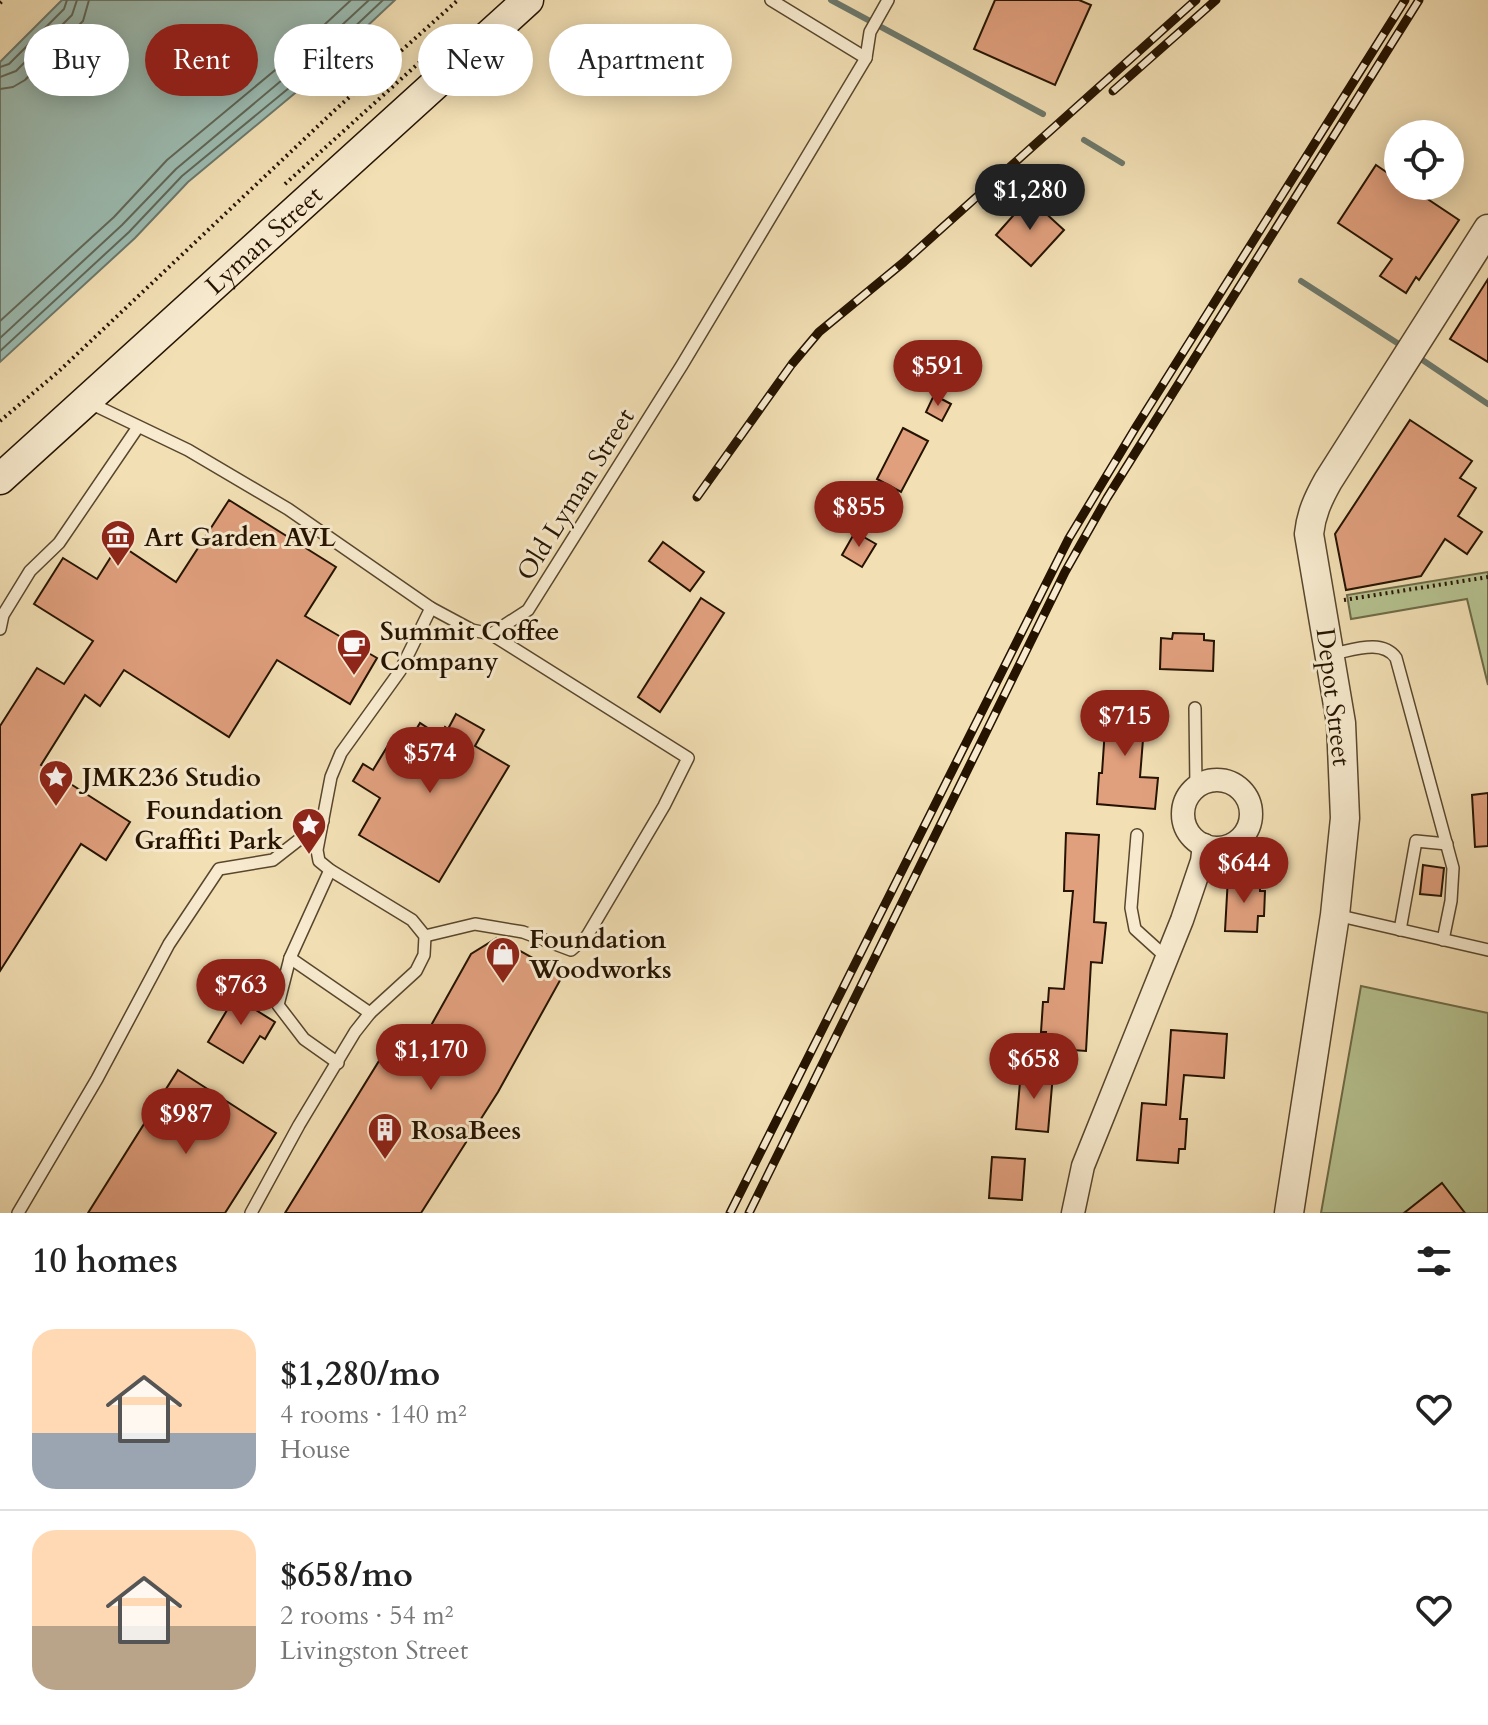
<!DOCTYPE html>
<html lang="en">
<head>
<meta charset="utf-8">
<style>
	body { margin:0; font-family:Cardo,serif; background:#f6f6f6; color:#222; height:100vh; display:flex; flex-direction:column; font-size:30px; white-space:nowrap }
	* { box-sizing:border-box; margin:0 }
	p { font-size:26px; color:#767676 }
	.icon { flex:none; width:44px; height:44px; fill:none; stroke:currentColor; stroke-width:2; stroke-linecap:round; stroke-linejoin:round }
	.map { position:relative; height:1213px; overflow:hidden }
	.side { display:flex; flex-direction:column; background:#fff; flex:1 }
	.side>* { flex:none }
	.banner { position:absolute; left:24px; top:24px; width:800px; height:72px; display:flex; gap:16px }
	.fabs { position:absolute; left:1384px; top:120px; display:grid; gap:16px }
	.fabs a { display:grid; place-items:center; width:80px; height:80px; border-radius:50%; background:#fff; box-shadow:0 4px 20px #0003; font-size:40px }
	.price { position:absolute; translate:-50% -68px; padding:0 18px; border-radius:28px; background:#8f2418; color:#fff; font-size:26px; line-height:52px; filter:drop-shadow(0 2px 4px #0008) }
	.price::after { content:''; position:absolute; left:50%; top:48px; width:24px; height:18px; margin-left:-12px; background:inherit; clip-path:polygon(0 0,100% 0,50% 100%) }
	.price.active { background:#222; color:#fff }
	ul { padding:0; list-style:none }
	li { display:flex; align-items:center; gap:24px; height:200px; padding:0 32px }
	li+li { border-top:2px solid #e0e0e0 }
	li span { display:grid; place-items:center; flex:none; width:224px; height:160px; border-radius:24px; color:#555 }
	li>.icon { margin-inline-start:auto }
	span .icon { width:96px; height:96px; fill:#fffc; stroke-width:1 }
	li b { font-size:34px }
	h2 { display:flex; justify-content:space-between; align-items:center; height:96px; padding:0 32px; font-size:34px }
	.chip { padding:0 28px; border-radius:36px; background:#fff; box-shadow:0 4px 20px #0003; font-size:28px; line-height:72px }
	.chip.active { background:#8f2418; color:#fff }
	.map>svg:first-child { display:block }
	.green { fill:#b6c391; stroke:#6e6b48; stroke-width:2 }
	.water { fill:#9cbcb2; stroke:#6c786b; stroke-width:2 }
	.lines { fill:none; stroke-linecap:round; stroke-linejoin:round }
	.shore { stroke:#606859; stroke-width:2 }
	.stream { stroke:#6c786b; stroke-width:6 }
	.building { fill:#e09f7d; stroke:#251300; stroke-width:2 }
	.service-casing { stroke:#58462d; stroke-width:14 }
	.minor-casing { stroke:#58462d; stroke-width:25 }
	.tertiary-casing { stroke:#58462d; stroke-width:31 }
	.secondary-casing { stroke:#251300; stroke-width:33 }
	.path { stroke:#251300; stroke-width:4; stroke-dasharray:2 4; stroke-linecap:butt }
	.service { stroke:#f7eace; stroke-width:11 }
	.minor { stroke:#f7eace; stroke-width:22 }
	.tertiary { stroke:#f7eace; stroke-width:28 }
	.secondary { stroke:#f7eace; stroke-width:30 }
	.rail-casing { stroke:#251300; stroke-width:9 }
	.rail { stroke:#f7eace; stroke-width:6; stroke-dasharray:18; stroke-linecap:butt }
	.labels { text-anchor:middle; stroke-width:6; stroke-linejoin:round; paint-order:stroke }
	.street-label { font-size:26px; fill:#251300; stroke:#f7eace }
	.poi-label { font-size:26px; font-weight:bold; fill:#251300; stroke:#f7eace; text-anchor:start }
</style>
</head>
<body>
<div class="map">
<svg width="1488" height="1213" viewBox="0 0 1488 1213">
	<rect width="100%" height="100%" fill="#f2dfb4"/>
	<filter id="stains"><feTurbulence type="fractalNoise" baseFrequency=".0025" numOctaves="4"/><feColorMatrix values="0 0 0 0 .2 0 0 0 0 .09 0 0 0 0 .02 0 0 0 .5 -.17"/></filter>
	<radialGradient id="worn" r=".72"><stop offset=".6" stop-color="#630" stop-opacity="0"/><stop offset="1" stop-color="#630" stop-opacity=".3"/></radialGradient>
	<g class="green">
		<path d="M1488 572V685L1467 599 1351 619 1347 595Z"/>
		<path d="M1361 986 1488 1013V1213H1321Z"/>
	</g>
	<path class="water" d="M62 0H395L300 89 188 182 135 238 0 362V62Z"/>
	<g class="lines">
		<g class="shore">
			<path d="M0 67 9 64 64 9 67 0"/>
			<path d="M0 77 16 71 72 15 77 0"/>
			<path d="M0 89 13 87 25 80 83 21 89 0"/>
			<path d="M0 321 114 217 167 160 280 66 351 0"/>
			<path d="M0 338 122 225 176 169 288 75 369 0"/>
			<path d="M0 351 129 232 182 176 295 83 383 0"/>
		</g>
		<g class="stream">
			<path d="M831 0 1043 114"/>
			<path d="M1084 140 1122 163"/>
			<path d="M1301 281 1405 348"/>
			<path d="M1418 357 1488 404"/>
		</g>
	</g>
	<g class="building">
		<path d="M995 0H1079L1091 5 1055 85 974 49Z"/>
		<path d="M1376 165 1398 180V186H1408L1459 220 1419 280 1416 277 1406 293 1380 276 1392 259 1338 223Z"/>
		<path d="M1029 198 1064 230 1031 266 996 235Z"/>
		<path d="M1488 279V362L1450 339Z"/>
		<path d="M934 395 951 404 942 421 926 412Z"/>
		<path d="M1410 420 1472 461 1460 478 1476 488 1458 516 1482 532 1467 554 1445 539 1421 576 1346 590 1335 534Z"/>
		<path d="M903 428 928 441 901 492 877 479Z"/>
		<path d="M229 500 336 567 305 616 377 658 350 704 277 660 229 737 124 670 100 706 85 695 41 765 130 822 106 860 81 844 0 971V726L37 668 64 684 93 641 34 604 63 558 97 579 119 544 176 582Z"/>
		<path d="M855 532 876 544 862 567 842 555Z"/>
		<path d="M663 542 704 572 690 591 649 561Z"/>
		<path d="M701 598 724 613 660 712 638 697Z"/>
		<path d="M1173 633 1204 634V640L1214 641 1213 671 1160 669 1161 638 1172 639Z"/>
		<path d="M1107 699 1146 702 1140 777 1158 778 1155 809 1097 804 1099 773H1102Z"/>
		<path d="M456 714 484 730 475 746 509 766 439 882 359 835 380 798 353 781 363 764 373 770 390 742 404 750 420 723 440 736 445 727 448 729Z"/>
		<path d="M1488 793V846L1475 847 1472 795Z"/>
		<path d="M1066 833 1099 835 1094 922 1106 923 1102 963 1091 962 1086 1051 1045 1048 1046 1032H1041L1043 1002H1048L1049 988 1064 989 1073 891H1064Z"/>
		<path d="M1423 865 1444 868 1441 896 1420 894Z"/>
		<path d="M1228 877 1260 879V891H1265L1264 916H1258L1257 932 1225 931Z"/>
		<path d="M497 938 563 975 498 1092 421 1213H285L387 1048 410 1063 471 954Z"/>
		<path d="M242 985 258 995 251 1007 275 1022 265 1039 260 1036 243 1063 208 1042Z"/>
		<path d="M1171 1030 1227 1034 1224 1078 1184 1075 1180 1119H1187L1185 1149H1179L1178 1163 1137 1160 1142 1103 1166 1105Z"/>
		<path d="M178 1070 276 1133 225 1213H88Z"/>
		<path d="M1021 1070 1053 1074 1048 1132 1016 1129Z"/>
		<path d="M992 1157 1025 1159 1022 1200 989 1198Z"/>
		<path d="M1442 1183 1465 1213H1404Z"/>
	</g>
	<g class="lines">
		<defs>
			<g id="service">
				<path d="M866 58 870 32 888 0"/>
				<path d="M90 403 188 450 288 509 431 608 472 630 491 634 528 610 682 365 866 58 771 0"/>
				<path d="M0 629 3 615 30 571 59 543 138 427"/>
				<path d="M1331 654C1351 651 1382 638 1396 658L1453 868 1451 901 1443 940"/>
				<path d="M1195 708 1196 787"/>
				<path d="M1137 835 1131 908 1135 929 1167 958"/>
				<path d="M330 870 290 958 278 1005 304 1039 338 1063"/>
				<path d="M1336 915 1488 950"/>
				<path d="M1400 930 1416 841 1447 844"/>
				<path d="M425 936 475 924 523 932 571 950 587 936 664 806 688 758 491 634"/>
				<path d="M290 958 370 1013"/>
				<path d="M18 1213 97 1079 169 944 219 869 273 860 323 821"/>
				<path d="M251 1213 299 1125 355 1032 370 1013 416 971 424 955 425 936 412 920 330 870 319 861 317 850 331 777 341 753 400 671 431 608"/>
			</g>
			<g id="minor">
				<circle cx="1217" cy="814" r="34"/>
				<path d="M1073 1213 1083 1166 1182 920 1202 861 1204 845"/>
			</g>
			<path id="tertiary" d="M1289 1213 1335 915 1345 818 1341 723 1309 534C1311 514 1318 499 1328 481L1488 229"/>
			<g id="secondary">
				<path id="s1" d="M0 479 528 0"/>
			</g>
		</defs>
		<use href="#service" class="service-casing"/>
		<use href="#minor" class="minor-casing"/>
		<use href="#tertiary" class="tertiary-casing"/>
		<use href="#secondary" class="secondary-casing"/>
		<g class="path">
			<path d="M0 3 3 0"/>
			<path d="M285 184 421 61"/>
			<path d="M0 421 58 372 335 110 458 0"/>
			<path d="M1344 600 1488 577"/>
		</g>
		<use href="#service" class="service"/>
		<use href="#minor" class="minor"/>
		<use href="#tertiary" class="tertiary"/>
		<use href="#secondary" class="secondary"/>
		<defs>
			<g id="rail">
				<path d="M1113 91 1216 0"/>
				<path d="M697 497 792 364 819 332 904 262 1196 0"/>
				<path d="M730 1213 1069 538 1136 427 1405 0"/>
				<path d="M749 1213 1065 572 1107 498 1419 0"/>
			</g>
		</defs>
		<use href="#rail" class="rail-casing"/>
		<use href="#rail" class="rail"/>
	</g>
	<defs>
		<symbol id="museum-pin" viewBox="-11 -11 22 30"><path d="M0 17L-7.5 6A9.5 9.5 0 1 1 7.5 6Z" fill="#8f2418" stroke="#f7eace"/><path d="M0-6L6-3V-2H-6V-3ZM-5-1h2V3h-2ZM-1-1h2V3h-2ZM3-1h2V3H3ZM-6 4H6V6H-6Z" fill="#fff"/></symbol>
		<symbol id="cafe-pin" viewBox="-11 -11 22 30"><path d="M0 17L-7.5 6A9.5 9.5 0 1 1 7.5 6Z" fill="#8f2418" stroke="#f7eace"/><path d="M-5.5-4.5H6V0H3Q3 3.5 0 3.5H-2.5Q-5.5 3.5-5.5 0ZM3-3.2v2h1.7v-2ZM-6 4.5H4V6H-6Z" fill="#fff"/></symbol>
		<symbol id="sight-pin" viewBox="-11 -11 22 30"><path d="M0 17L-7.5 6A9.5 9.5 0 1 1 7.5 6Z" fill="#8f2418" stroke="#f7eace"/><path d="M0-6L1.8-2.2L6-1.7L2.9 1.2L3.7 5.4L0 3.3L-3.7 5.4L-2.9 1.2L-6-1.7L-1.8-2.2Z" fill="#fff"/></symbol>
		<symbol id="shop-pin" viewBox="-11 -11 22 30"><path d="M0 17L-7.5 6A9.5 9.5 0 1 1 7.5 6Z" fill="#8f2418" stroke="#f7eace"/><path d="M-5-2.5h2.3a2.7 3.5 0 0 1 5.4 0H5L5.5 6h-11ZM-1.5-2.5h3a1.5 2.3 0 0 0-3 0Z" fill="#fff"/></symbol>
		<symbol id="building-pin" viewBox="-11 -11 22 30"><path d="M0 17L-7.5 6A9.5 9.5 0 1 1 7.5 6Z" fill="#8f2418" stroke="#f7eace"/><path d="M-4-6H4V6H1V3H-1V6H-4ZM-2.5-4.3h1.7v1.8h-1.7ZM.8-4.3h1.7v1.8H.8ZM-2.5-1h1.7V.8h-1.7ZM.8-1h1.7V.8H.8Z" fill="#fff"/></symbol>
	</defs>
	<g fill-rule="evenodd">
		<use href="#museum-pin" x="98" y="517" width="40" height="54"/>
		<use href="#cafe-pin" x="334" y="626" width="40" height="54"/>
		<use href="#sight-pin" x="36" y="757" width="40" height="54"/>
		<use href="#sight-pin" x="289" y="805" width="40" height="54"/>
		<use href="#shop-pin" x="483" y="934" width="40" height="54"/>
		<use href="#building-pin" x="365" y="1110" width="40" height="54"/>
	</g>
	<g class="labels">
		<g class="street-label">
			<text dy="9" stroke="none"><textPath href="#s1" startOffset="356">Lyman Street</textPath></text>
			<text transform="translate(575 494) rotate(-58)" y="9">Old Lyman Street</text>
			<text transform="translate(1334 697) rotate(83)" y="9">Depot Street</text>
		</g>
		<g class="poi-label">
			<text x="144" y="546">Art Garden AVL</text>
			<text x="380" y="640">Summit Coffee<tspan x="380" dy="30">Company</tspan></text>
			<text x="82" y="786">JMK236 Studio</text>
			<text x="283" y="819" text-anchor="end">Foundation<tspan x="283" dy="30">Graffiti Park</tspan></text>
			<text x="529" y="948">Foundation<tspan x="529" dy="30">Woodworks</tspan></text>
			<text x="411" y="1139">RosaBees</text>
		</g>
	</g>
	<rect width="100%" height="100%" filter="url(#stains)"/>
	<rect width="100%" height="100%" fill="url(#worn)"/>
</svg>
<div class="fabs">
<a><svg class="icon" aria-label="locate" viewBox="0 0 24 24"><circle cx="12" cy="12" r="6"/><path d="M12 2v4M12 18v4M2 12h4M18 12h4"/></svg></a>
</div>
<b class="price active" style="left:1030px;top:232px">$1,280</b>
<b class="price" style="left:938px;top:408px">$591</b>
<b class="price" style="left:859px;top:549px">$855</b>
<b class="price" style="left:1125px;top:758px">$715</b>
<b class="price" style="left:430px;top:795px">$574</b>
<b class="price" style="left:1244px;top:905px">$644</b>
<b class="price" style="left:241px;top:1027px">$763</b>
<b class="price" style="left:431px;top:1092px">$1,170</b>
<b class="price" style="left:1034px;top:1101px">$658</b>
<b class="price" style="left:186px;top:1156px">$987</b>
<div class="banner">
<a class="chip">Buy</a>
<a class="chip active">Rent</a>
<a class="chip">Filters</a>
<a class="chip">New</a>
<a class="chip">Apartment</a>
</div>
</div>
<section class="side">
<h2>10 homes<svg class="icon" aria-label="filters" viewBox="0 0 24 24"><path d="M4 7h16M4 17h16"/><circle cx="9" cy="7" r="2"/><circle cx="15" cy="17" r="2"/></svg></h2>
<ul>
<li><span style="background:linear-gradient(#ffd9b3 65%,#9aa5b1 0)"><svg class="icon" aria-label="home" viewBox="0 0 24 24"><path d="M3 11l9-7 9 7M6 9v11h12V9"/></svg></span><div><b>$1,280/mo</b><p>4 rooms · 140 m²</p><p>House</p></div><svg class="icon" aria-label="heart" viewBox="0 0 24 24"><path d="M12 20l-8-8c-3-5 5-10 8-4 3-6 11-1 8 4z"/></svg></li>
<li><span style="background:linear-gradient(#ffd9b3 60%,#b9a48a 0)"><svg class="icon" aria-label="home" viewBox="0 0 24 24"><path d="M3 11l9-7 9 7M6 9v11h12V9"/></svg></span><div><b>$658/mo</b><p>2 rooms · 54 m²</p><p>Livingston Street</p></div><svg class="icon" aria-label="heart" viewBox="0 0 24 24"><path d="M12 20l-8-8c-3-5 5-10 8-4 3-6 11-1 8 4z"/></svg></li>
</ul>
</section>
</body>
</html>
